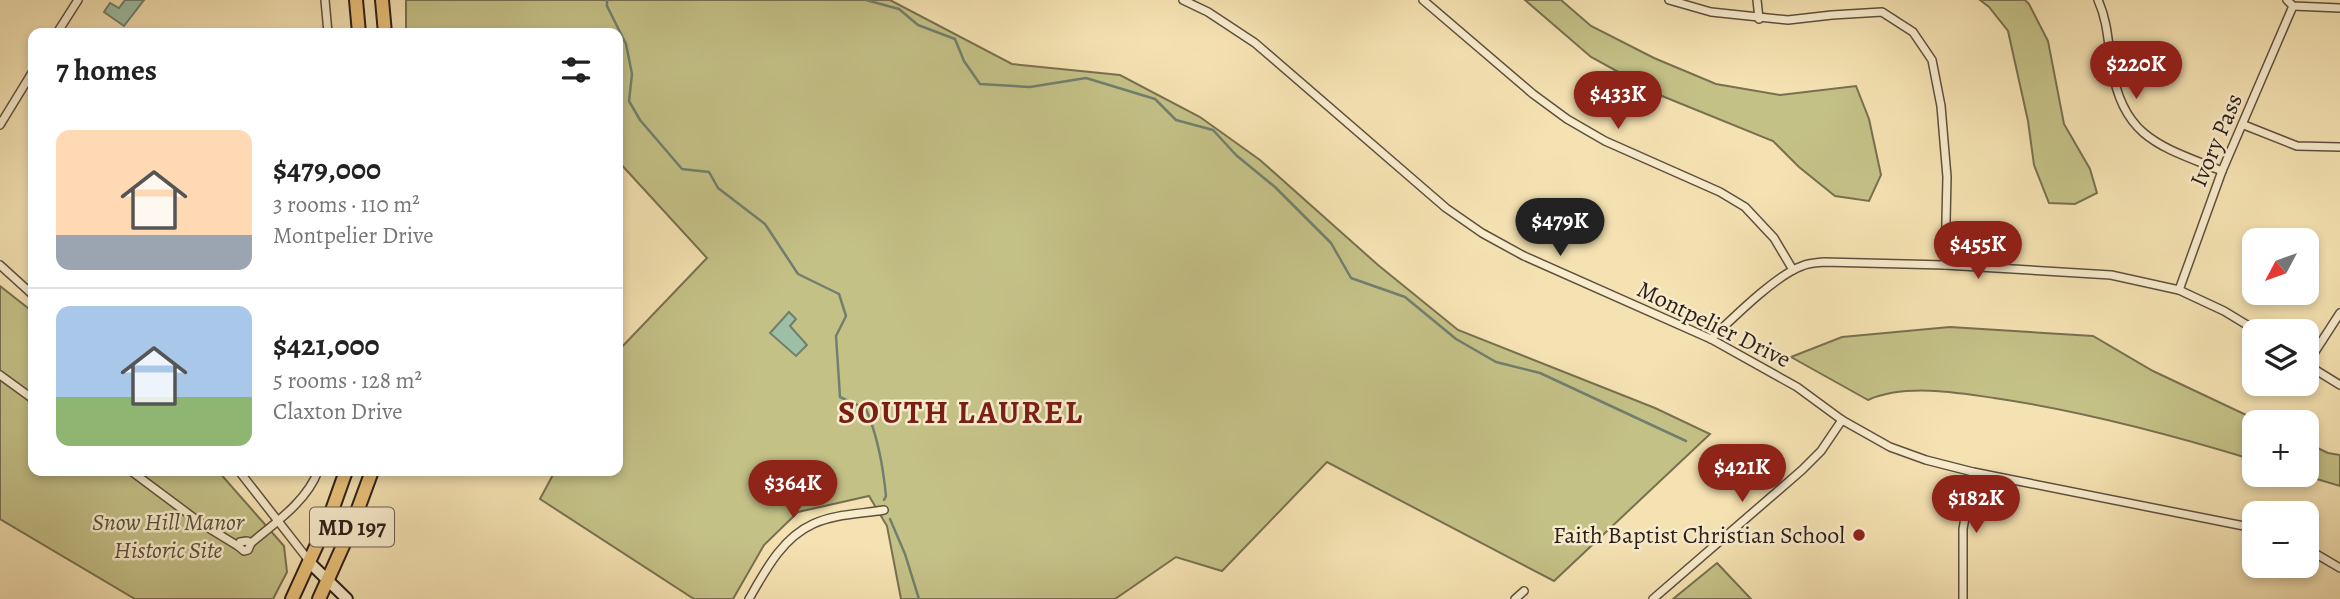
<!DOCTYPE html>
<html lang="en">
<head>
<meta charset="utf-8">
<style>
	body { margin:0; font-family:Alegreya,serif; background:#f2f2f2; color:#222; height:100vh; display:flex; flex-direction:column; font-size:26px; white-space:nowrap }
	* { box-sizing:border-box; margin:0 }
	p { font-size:23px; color:#767676 }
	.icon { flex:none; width:38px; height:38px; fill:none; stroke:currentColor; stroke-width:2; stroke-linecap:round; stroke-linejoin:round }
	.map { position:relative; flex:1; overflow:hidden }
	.side { position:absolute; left:28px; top:28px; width:595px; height:448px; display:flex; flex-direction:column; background:#fff; border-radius:14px; box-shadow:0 4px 10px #0003 }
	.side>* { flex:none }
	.needle { width:46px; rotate:229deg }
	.buttons { position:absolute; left:2242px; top:228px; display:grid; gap:14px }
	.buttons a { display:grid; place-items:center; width:77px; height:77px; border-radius:14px; background:#fff; box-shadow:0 4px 10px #0003; font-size:35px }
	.price { position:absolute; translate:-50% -60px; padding:0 16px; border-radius:24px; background:#8f2418; color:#fff; font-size:23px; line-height:46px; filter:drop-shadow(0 2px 4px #0008) }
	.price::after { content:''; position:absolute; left:50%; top:42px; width:21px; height:16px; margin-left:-10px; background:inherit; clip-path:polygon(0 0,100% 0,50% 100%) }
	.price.selected { background:#222; color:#fff }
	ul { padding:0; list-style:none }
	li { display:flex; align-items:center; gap:21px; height:175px; padding:0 28px }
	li+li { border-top:2px solid #e0e0e0 }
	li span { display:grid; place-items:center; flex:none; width:196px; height:140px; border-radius:14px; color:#555 }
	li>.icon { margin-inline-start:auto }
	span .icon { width:84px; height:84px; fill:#fffc; stroke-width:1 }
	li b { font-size:30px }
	h2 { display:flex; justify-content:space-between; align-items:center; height:84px; padding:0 28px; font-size:30px }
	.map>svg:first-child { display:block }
	.green { fill:#c4c187; stroke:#787050; stroke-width:2 }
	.water { fill:#9dbfa6; stroke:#707f6e; stroke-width:2 }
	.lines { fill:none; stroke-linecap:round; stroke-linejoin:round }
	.stream { stroke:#707f6e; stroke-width:2.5 }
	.street-casing { stroke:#5e503f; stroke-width:10 }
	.secondary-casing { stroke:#2c1f19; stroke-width:14 }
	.primary-casing { stroke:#2c1f19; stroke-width:16 }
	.street { stroke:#f8eccd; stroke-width:7 }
	.secondary { stroke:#f8eccd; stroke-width:10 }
	.primary { stroke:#eac179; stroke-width:12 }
	.poi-dot { fill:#8f2418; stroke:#f8eccd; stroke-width:2.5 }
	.labels { text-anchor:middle; stroke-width:5; stroke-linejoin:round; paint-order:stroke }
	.shield { fill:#f8eccd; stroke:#695c4f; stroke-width:2 }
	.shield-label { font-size:23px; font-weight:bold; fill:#2c1f19 }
	.street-label { font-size:24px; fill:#2c1f19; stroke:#f8eccd }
	.park-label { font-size:24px; font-style:italic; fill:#5a503a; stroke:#f8eccd }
	.poi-label { font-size:24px; fill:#2c1f19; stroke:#f8eccd; text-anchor:end }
	.district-label { font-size:32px; font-weight:bold; letter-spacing:2px; fill:#7a1f14; stroke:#f8eccd }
</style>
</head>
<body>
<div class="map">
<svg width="2340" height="599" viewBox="0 0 2340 599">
	<rect width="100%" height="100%" fill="#f5e2b2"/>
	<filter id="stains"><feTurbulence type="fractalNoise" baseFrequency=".00286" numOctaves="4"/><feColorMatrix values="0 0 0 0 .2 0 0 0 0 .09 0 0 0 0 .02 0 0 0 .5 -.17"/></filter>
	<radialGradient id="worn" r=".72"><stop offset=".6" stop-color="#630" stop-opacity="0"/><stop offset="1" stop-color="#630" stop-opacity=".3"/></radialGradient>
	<g class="green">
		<path d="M406 0H890L1012 64 1120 75 1200 117 1260 160 1378 265 1458 330 1655 408 1710 434 1554 581 1327 462 1222 571 1176 557 1115 599H901L887 526 869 496 798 512 764 545 733 599H694L540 499 555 471H618V351L707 258 618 161V33H406Z"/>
		<path d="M1525 0H1561L1591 26 1654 58 1716 84 1780 95 1856 86 1869 119 1881 175 1869 201 1835 196 1799 167 1773 141 1662 96 1591 57Z"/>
		<path d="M1980 0H2025L2029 4 2048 41 2064 124 2090 169 2097 193 2075 204 2049 203 2034 165 2028 121 2008 31 1989 7Z"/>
		<path d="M0 286 33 312V471H218L284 546 287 572 273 599H135L0 519Z"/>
		<path d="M1950 327 2093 336 2153 371 2261 422H2254V460C2169 434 2083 411 1994 398 1955 392 1904 384 1868 400L1791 357 1842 337Z"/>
		<path d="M2307 443 2328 453 2340 455V486L2300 474H2306Z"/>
		<path d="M1717 563 1751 599H1673Z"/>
	</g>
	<g class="water">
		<path d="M125 0H144L124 26 104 12 110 3 119 8Z"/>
		<path d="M789 312 796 319 790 326 807 345 796 356 770 333Z"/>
	</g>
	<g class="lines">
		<g class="stream">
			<path d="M607 0V6L626 44 632 74 629 101 640 120 682 169 709 172 718 188 765 224 798 274 839 294 846 316 836 336 840 397 866 409C878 437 883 465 886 496L884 500"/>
			<path d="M866 0 899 9 918 25 955 39 964 61 980 84 1030 87 1086 78 1155 99 1176 120 1213 130 1236 155 1275 187 1331 243 1351 278 1405 297 1456 339 1496 362 1540 373 1686 441"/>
			<path d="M890 519 905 554 919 599"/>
		</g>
		<defs>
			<g id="street">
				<path d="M325 0 328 33"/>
				<path d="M1183 0 1208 12 1255 43 1446 208 1482 233 1524 256 1711 339 1797 387 1842 420 1890 447 1926 460 1973 472 2254 528"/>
				<path d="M1423 0 1533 94 1567 119 1605 141 1720 192 1745 207 1774 238 1793 270"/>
				<path d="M1669 0 1711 12 1788 20 1832 15 1882 12 1913 32 1932 60 1941 106 1947 177 1945 265"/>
				<path d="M1757 0 1759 19"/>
				<path d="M2098 0C2108 22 2108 44 2112 68 2123 139 2163 147 2222 171"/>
				<path d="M2287 0 2293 6 2340 8"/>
				<path d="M57 33 78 0"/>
				<path d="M0 125 33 71"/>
				<path d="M2244 125 2297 146 2340 147"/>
				<path d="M0 265 33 295"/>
				<path d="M2179 290 2222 171 2293 6"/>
				<path d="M1711 339C1732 319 1776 275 1802 266 1809 263 1816 263 1824 262L1945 265 2111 275 2179 290 2224 311 2257 331"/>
				<path d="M2306 364 2340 385"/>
				<path d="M2307 364 2340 313"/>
				<path d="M0 375 33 399"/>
				<path d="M131 471 202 524 238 546 240 542 247 541 251 543C275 523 307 501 318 471"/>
				<path d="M239 471 310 562"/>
				<path d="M238 546 244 551 248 550 251 543"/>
				<path d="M2306 548 2340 568"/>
				<path d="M749 599C765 571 782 538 813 524 834 514 861 514 884 510"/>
				<path d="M1515 599 1524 591"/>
				<path d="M1653 599 1802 470 1821 451 1842 420"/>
				<path d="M1963 599V529L1973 472"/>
			</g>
			<path id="secondary" d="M310 563 347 599"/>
			<g id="primary">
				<path d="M356 0 359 33"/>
				<path d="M382 0 385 33"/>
				<path d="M292 599 330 516 346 471"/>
				<path d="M319 599 351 528 372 471"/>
			</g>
		</defs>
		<use href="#street" class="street-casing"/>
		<use href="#secondary" class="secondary-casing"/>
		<use href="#primary" class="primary-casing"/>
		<use href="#street" class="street"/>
		<use href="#secondary" class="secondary"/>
		<use href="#primary" class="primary"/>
	</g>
	<circle class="poi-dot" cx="1859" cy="535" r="7"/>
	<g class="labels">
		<rect class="shield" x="310" y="507.5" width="84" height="39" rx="5"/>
		<g class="shield-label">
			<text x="352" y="535">MD 197</text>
		</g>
		<g class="street-label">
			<text transform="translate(2216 140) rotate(-67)" y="8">Ivory Pass</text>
			<text transform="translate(1714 324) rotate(26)" y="8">Montpelier Drive</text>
		</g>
		<g class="park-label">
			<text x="168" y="530">Snow Hill Manor<tspan x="168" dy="28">Historic Site</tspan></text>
		</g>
		<g class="poi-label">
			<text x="1845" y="543">Faith Baptist Christian School</text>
		</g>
		<g class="district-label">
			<text x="961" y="423">SOUTH LAUREL</text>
		</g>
	</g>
	<rect width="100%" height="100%" filter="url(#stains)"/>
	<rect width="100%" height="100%" fill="url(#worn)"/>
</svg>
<div class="buttons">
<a><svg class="needle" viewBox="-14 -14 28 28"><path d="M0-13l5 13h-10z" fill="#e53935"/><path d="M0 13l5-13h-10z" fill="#767676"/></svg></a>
<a><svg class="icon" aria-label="layers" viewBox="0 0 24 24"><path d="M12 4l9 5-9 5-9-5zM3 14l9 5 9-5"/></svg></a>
<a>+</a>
<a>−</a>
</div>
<b class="price" style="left:2136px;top:101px">$220K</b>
<b class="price" style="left:1618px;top:131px">$433K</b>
<b class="price selected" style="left:1560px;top:258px">$479K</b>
<b class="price" style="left:1978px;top:281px">$455K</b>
<b class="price" style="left:1742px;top:504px">$421K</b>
<b class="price" style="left:793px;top:520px">$364K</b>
<b class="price" style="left:1976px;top:535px">$182K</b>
<section class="side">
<h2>7 homes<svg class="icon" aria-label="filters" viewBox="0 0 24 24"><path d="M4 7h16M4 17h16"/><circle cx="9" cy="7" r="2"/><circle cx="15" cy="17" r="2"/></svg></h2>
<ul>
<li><span style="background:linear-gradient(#ffd9b3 75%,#9aa5b1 0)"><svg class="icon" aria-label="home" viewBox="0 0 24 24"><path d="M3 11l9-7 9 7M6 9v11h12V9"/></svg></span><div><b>$479,000</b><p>3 rooms · 110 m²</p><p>Montpelier Drive</p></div></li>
<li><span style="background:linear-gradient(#a9c7e8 65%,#8fb573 0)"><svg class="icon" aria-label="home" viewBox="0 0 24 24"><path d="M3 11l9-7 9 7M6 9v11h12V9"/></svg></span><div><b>$421,000</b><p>5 rooms · 128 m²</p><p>Claxton Drive</p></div></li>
</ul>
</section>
</div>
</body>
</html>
